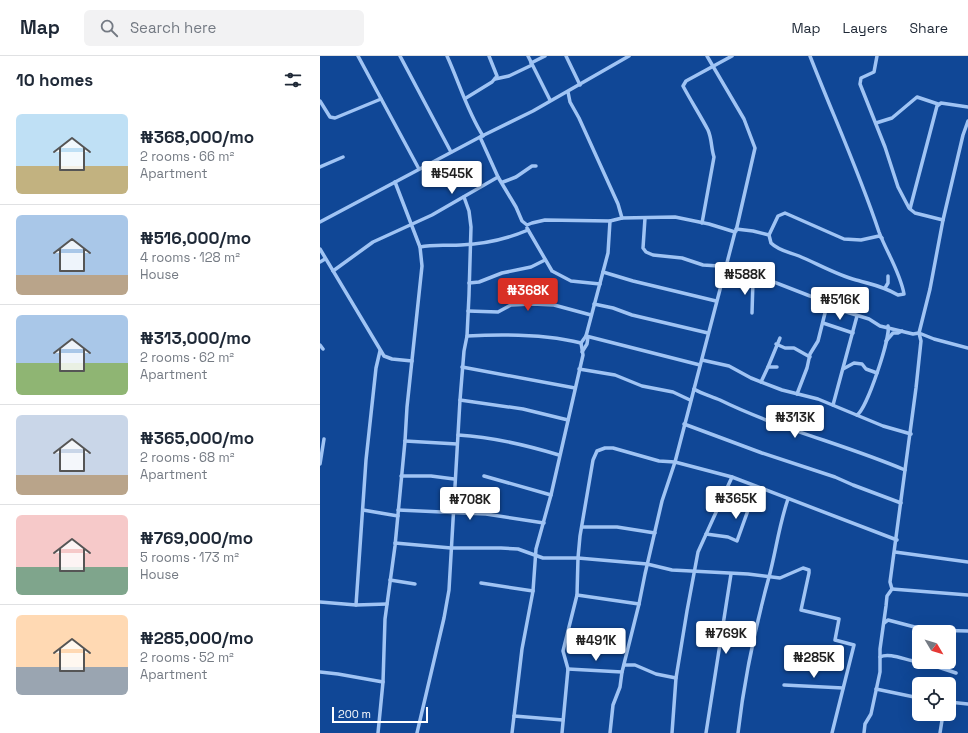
<!DOCTYPE html>
<html lang="en">
<head>
<meta charset="utf-8">
<style>
	body { margin:0; font-family:"Space Grotesk",sans-serif; background:#f2f2f3; color:#1f2937; height:100vh; display:flex; flex-direction:column; font-size:15px; white-space:nowrap }
	* { box-sizing:border-box; margin:0 }
	p { font-size:13px; color:#747a83 }
	.icon { flex:none; width:22px; height:22px; fill:none; stroke:currentColor; stroke-width:2; stroke-linecap:round; stroke-linejoin:round }
	.map { position:relative; flex:1; overflow:hidden }
	.sheet { display:flex; flex-direction:column; background:#fff; width:320px }
	.sheet>* { flex:none }
	.needle { width:26px; rotate:128deg }
	.controls { position:absolute; left:592px; top:569px; display:grid; gap:8px }
	.controls a { display:grid; place-items:center; width:44px; height:44px; border-radius:6px; background:#fff; box-shadow:0 4px 16px #0002; font-size:20px }
	.scale { position:absolute; left:12px; bottom:10px; width:96px; box-sizing:border-box; padding-left:4px; border:2px solid #fff; border-top:0; font-size:11px; line-height:14px; white-space:nowrap; color:#fff; -webkit-text-stroke:3px #104796; paint-order:stroke }
	.price { position:absolute; translate:-50% -34px; padding:0 9px; border-radius:4px; background:#fff; color:#222; font-size:13px; line-height:26px; filter:drop-shadow(0 1px 2px #0008) }
	.price::after { content:''; position:absolute; left:50%; top:24px; width:12px; height:9px; margin-left:-6px; background:inherit; clip-path:polygon(0 0,100% 0,50% 100%) }
	.price.active { background:#d93025; color:#fff }
	ul { padding:0; list-style:none }
	li { display:flex; align-items:center; gap:12px; height:100px; padding:0 16px }
	li+li { border-top:1px solid #e0e1e3 }
	li span { display:grid; place-items:center; flex:none; width:112px; height:80px; border-radius:6px; color:#555 }
	li>.icon { margin-inline-start:auto }
	span .icon { width:48px; height:48px; fill:#fffc; stroke-width:1 }
	li b { font-size:17px }
	h2 { display:flex; justify-content:space-between; align-items:center; height:48px; padding:0 16px; font-size:17px }
	header { display:flex; align-items:center; gap:24px; box-sizing:border-box; height:56px; padding:0 20px; background:#fff; border-bottom:1px solid #e0e1e3 }
	header strong { font-size:19px }
	nav { display:flex; gap:22px; margin-inline-start:auto; font-size:14px }
	.search { width:280px; height:36px; background:#f2f2f3; display:flex; align-items:center; gap:10px; box-sizing:border-box; padding:0 14px; border-radius:6px; color:#747a83; font-size:15px }
	main { display:flex; flex:1; min-height:0 }
	.map>svg:first-child { display:block }
	.lines { fill:none; stroke-linecap:round; stroke-linejoin:round }
	.street { stroke:#a0c4f4; stroke-width:3.5 }
</style>
</head>
<body>
<header>
<strong>Map</strong>
<div class="search"><svg class="icon" aria-label="search" viewBox="0 0 24 24"><circle cx="10" cy="10" r="6"/><path d="M15 15l6 6"/></svg>Search here</div>
<nav><a>Map</a><a>Layers</a><a>Share</a></nav>
</header>
<main>
<section class="sheet">
<h2>10 homes<svg class="icon" aria-label="filters" viewBox="0 0 24 24"><path d="M4 7h16M4 17h16"/><circle cx="9" cy="7" r="2"/><circle cx="15" cy="17" r="2"/></svg></h2>
<ul>
<li><span style="background:linear-gradient(#bfe0f5 65%,#c2b280 0)"><svg class="icon" aria-label="home" viewBox="0 0 24 24"><path d="M3 11l9-7 9 7M6 9v11h12V9"/></svg></span><div><b>₦368,000/mo</b><p>2 rooms · 66 m²</p><p>Apartment</p></div></li>
<li><span style="background:linear-gradient(#a9c7e8 75%,#b9a48a 0)"><svg class="icon" aria-label="home" viewBox="0 0 24 24"><path d="M3 11l9-7 9 7M6 9v11h12V9"/></svg></span><div><b>₦516,000/mo</b><p>4 rooms · 128 m²</p><p>House</p></div></li>
<li><span style="background:linear-gradient(#a9c7e8 60%,#8fb573 0)"><svg class="icon" aria-label="home" viewBox="0 0 24 24"><path d="M3 11l9-7 9 7M6 9v11h12V9"/></svg></span><div><b>₦313,000/mo</b><p>2 rooms · 62 m²</p><p>Apartment</p></div></li>
<li><span style="background:linear-gradient(#c9d6e8 75%,#b9a48a 0)"><svg class="icon" aria-label="home" viewBox="0 0 24 24"><path d="M3 11l9-7 9 7M6 9v11h12V9"/></svg></span><div><b>₦365,000/mo</b><p>2 rooms · 68 m²</p><p>Apartment</p></div></li>
<li><span style="background:linear-gradient(#f6c9c9 65%,#7fa58c 0)"><svg class="icon" aria-label="home" viewBox="0 0 24 24"><path d="M3 11l9-7 9 7M6 9v11h12V9"/></svg></span><div><b>₦769,000/mo</b><p>5 rooms · 173 m²</p><p>House</p></div></li>
<li><span style="background:linear-gradient(#ffd9b3 65%,#9aa5b1 0)"><svg class="icon" aria-label="home" viewBox="0 0 24 24"><path d="M3 11l9-7 9 7M6 9v11h12V9"/></svg></span><div><b>₦285,000/mo</b><p>2 rooms · 52 m²</p><p>Apartment</p></div></li>
</ul>
</section>
<div class="map">
<svg width="648" height="677" viewBox="0 0 648 677">
	<rect width="100%" height="100%" fill="#104796"/>
	<g class="lines">
		<g class="street">
			<path d="M38 0 99 113"/>
			<path d="M80 0 131 96"/>
			<path d="M127 0C139 26 147 55 163 80"/>
			<path d="M208 0 230 44"/>
			<path d="M246 0 260 29"/>
			<path d="M387 0 424 63 435 92 416 175"/>
			<path d="M557 0 554 16 541 22 540 28 565 91 578 131 589 152"/>
			<path d="M211 7 225 0"/>
			<path d="M175 23 189 20 212 9"/>
			<path d="M248 36 250 46 259 62 298 148 302 162"/>
			<path d="M146 42 172 26 177 20 169 0"/>
			<path d="M0 45 10 61 15 62 61 43"/>
			<path d="M556 67 572 62 597 41 618 48"/>
			<path d="M160 81 178 121 196 151 202 165 207 169 212 167 225 164 290 165 302 162 355 161 389 168 415 176 355 406 342 445 325 518 319 548 302 616 300 631 293 649 290 677"/>
			<path d="M0 111 23 101"/>
			<path d="M183 126 196 121 212 110H216"/>
			<path d="M325 162 323 192 326 196 333 199 362 202 383 209 399 210 441 221 490 240 517 253 549 263 560 270 593 278 599 277 614 283 648 292"/>
			<path d="M623 164 595 157 590 153 591 149 617 50 621 47 648 51"/>
			<path d="M0 166 160 81 213 55 309 0"/>
			<path d="M382 167 394 101C391 92 392 83 388 74 380 59 371 45 363 30L366 25 412 0"/>
			<path d="M207 172 232 215 251 225 280 228"/>
			<path d="M416 173 433 175 449 179 451 187C459 195 469 196 479 200 496 207 517 219 536 224 551 228 565 231 578 239L584 238C580 216 567 197 559 176 539 116 513 59 490 0"/>
			<path d="M449 179 458 160 465 157 524 183 541 184 559 180 562 182"/>
			<path d="M100 191C114 188 127 190 141 189 163 188 187 183 208 174"/>
			<path d="M0 193 64 300 72 303 92 305"/>
			<path d="M0 206 5 203"/>
			<path d="M13 215 53 186 112 159 178 121"/>
			<path d="M283 216 313 225 396 245"/>
			<path d="M149 227 159 226 182 217 211 211 225 204"/>
			<path d="M565 232 568 227V220"/>
			<path d="M274 248 293 252 312 259 388 277"/>
			<path d="M148 255 178 256 191 249 212 248 234 249 271 259"/>
			<path d="M432 257 433 224 432 219"/>
			<path d="M503 267 533 277"/>
			<path d="M147 280C184 278 225 278 261 287"/>
			<path d="M266 280 380 309"/>
			<path d="M566 285 573 277H578L582 275"/>
			<path d="M456 288 465 292H474L490 301"/>
			<path d="M0 289 3 293"/>
			<path d="M262 296 267 288 268 281"/>
			<path d="M382 304 409 310 431 322 462 334 498 343 563 370 591 378"/>
			<path d="M142 311 255 332"/>
			<path d="M448 311 460 282"/>
			<path d="M259 313 295 319 322 330 353 336 370 344"/>
			<path d="M523 313 534 307 542 308 546 313 557 317"/>
			<path d="M441 326 448 311H457"/>
			<path d="M374 333C382 338 391 340 400 344 459 373 524 388 585 414"/>
			<path d="M477 338 487 312 490 298 498 285 506 253 505 247"/>
			<path d="M140 344 203 353 248 364"/>
			<path d="M513 349 537 260"/>
			<path d="M537 359C547 353 571 280 568 270"/>
			<path d="M364 368 442 397 515 421 533 429 581 447"/>
			<path d="M138 379C173 381 206 389 239 399"/>
			<path d="M85 385 137 388"/>
			<path d="M0 408 4 383"/>
			<path d="M81 420H111L134 423"/>
			<path d="M164 420 231 439"/>
			<path d="M43 454 78 460"/>
			<path d="M78 454 166 458 224 467"/>
			<path d="M262 471H297L335 477"/>
			<path d="M386 478 408 481 417 485 436 432"/>
			<path d="M75 487 131 492H181L198 493 223 502H258L327 508 352 514 428 518 460 522 483 512 489 514V517L481 554 519 563 515 584 534 589 512 677"/>
			<path d="M575 496 648 506"/>
			<path d="M70 524 95 528"/>
			<path d="M161 527 213 535"/>
			<path d="M572 533 648 539"/>
			<path d="M257 539 319 548"/>
			<path d="M0 546 36 549 67 548"/>
			<path d="M36 549 46 404 56 312 60 295"/>
			<path d="M564 567 568 564 606 574 648 575"/>
			<path d="M560 601C570 596 587 605 599 606"/>
			<path d="M603 606 636 617"/>
			<path d="M304 609H315L336 618 356 622"/>
			<path d="M248 613 302 616"/>
			<path d="M0 616 18 618 63 626"/>
			<path d="M464 629 523 632"/>
			<path d="M556 633 599 642"/>
			<path d="M629 646 648 648"/>
			<path d="M194 660 243 664"/>
			<path d="M58 677 63 626 65 563 75 490 85 385 87 351 102 210 100 191 75 126"/>
			<path d="M97 677 124 562 129 534 140 344 144 295 147 280 149 239 151 171 149 155 144 141"/>
			<path d="M192 677 202 593 213 535 216 493 231 439 263 299 261 287 266 280 288 197 290 165"/>
			<path d="M242 677 248 613 243 595 257 539 258 502 260 480 273 404 277 395 285 392H293L339 405 355 406 412 421 577 484"/>
			<path d="M352 677 356 622 367 555 378 496 412 421"/>
			<path d="M386 677 411 518"/>
			<path d="M418 677C424 625 435 572 449 521 456 495 459 469 468 443"/>
			<path d="M544 677 545 668 551 658 560 616V593L566 550 567 540 572 533 570 526 596 332 601 285 599 277 610 233 623 164 643 79 648 65"/>
			<path d="M620 677 623 658"/>
		</g>
	</g>
</svg>
<div class="controls">
<a><svg class="needle" viewBox="-14 -14 28 28"><path d="M0-13l5 13h-10z" fill="#e53935"/><path d="M0 13l5-13h-10z" fill="#747a83"/></svg></a>
<a><svg class="icon" aria-label="locate" viewBox="0 0 24 24"><circle cx="12" cy="12" r="6"/><path d="M12 2v4M12 18v4M2 12h4M18 12h4"/></svg></a>
</div>
<div class="scale">200 m</div>
<b class="price" style="left:132px;top:139px">₦545K</b>
<b class="price" style="left:425px;top:240px">₦588K</b>
<b class="price active" style="left:208px;top:256px">₦368K</b>
<b class="price" style="left:520px;top:265px">₦516K</b>
<b class="price" style="left:475px;top:383px">₦313K</b>
<b class="price" style="left:416px;top:464px">₦365K</b>
<b class="price" style="left:150px;top:465px">₦708K</b>
<b class="price" style="left:406px;top:599px">₦769K</b>
<b class="price" style="left:276px;top:606px">₦491K</b>
<b class="price" style="left:494px;top:623px">₦285K</b>
</div>
</main>
</body>
</html>
